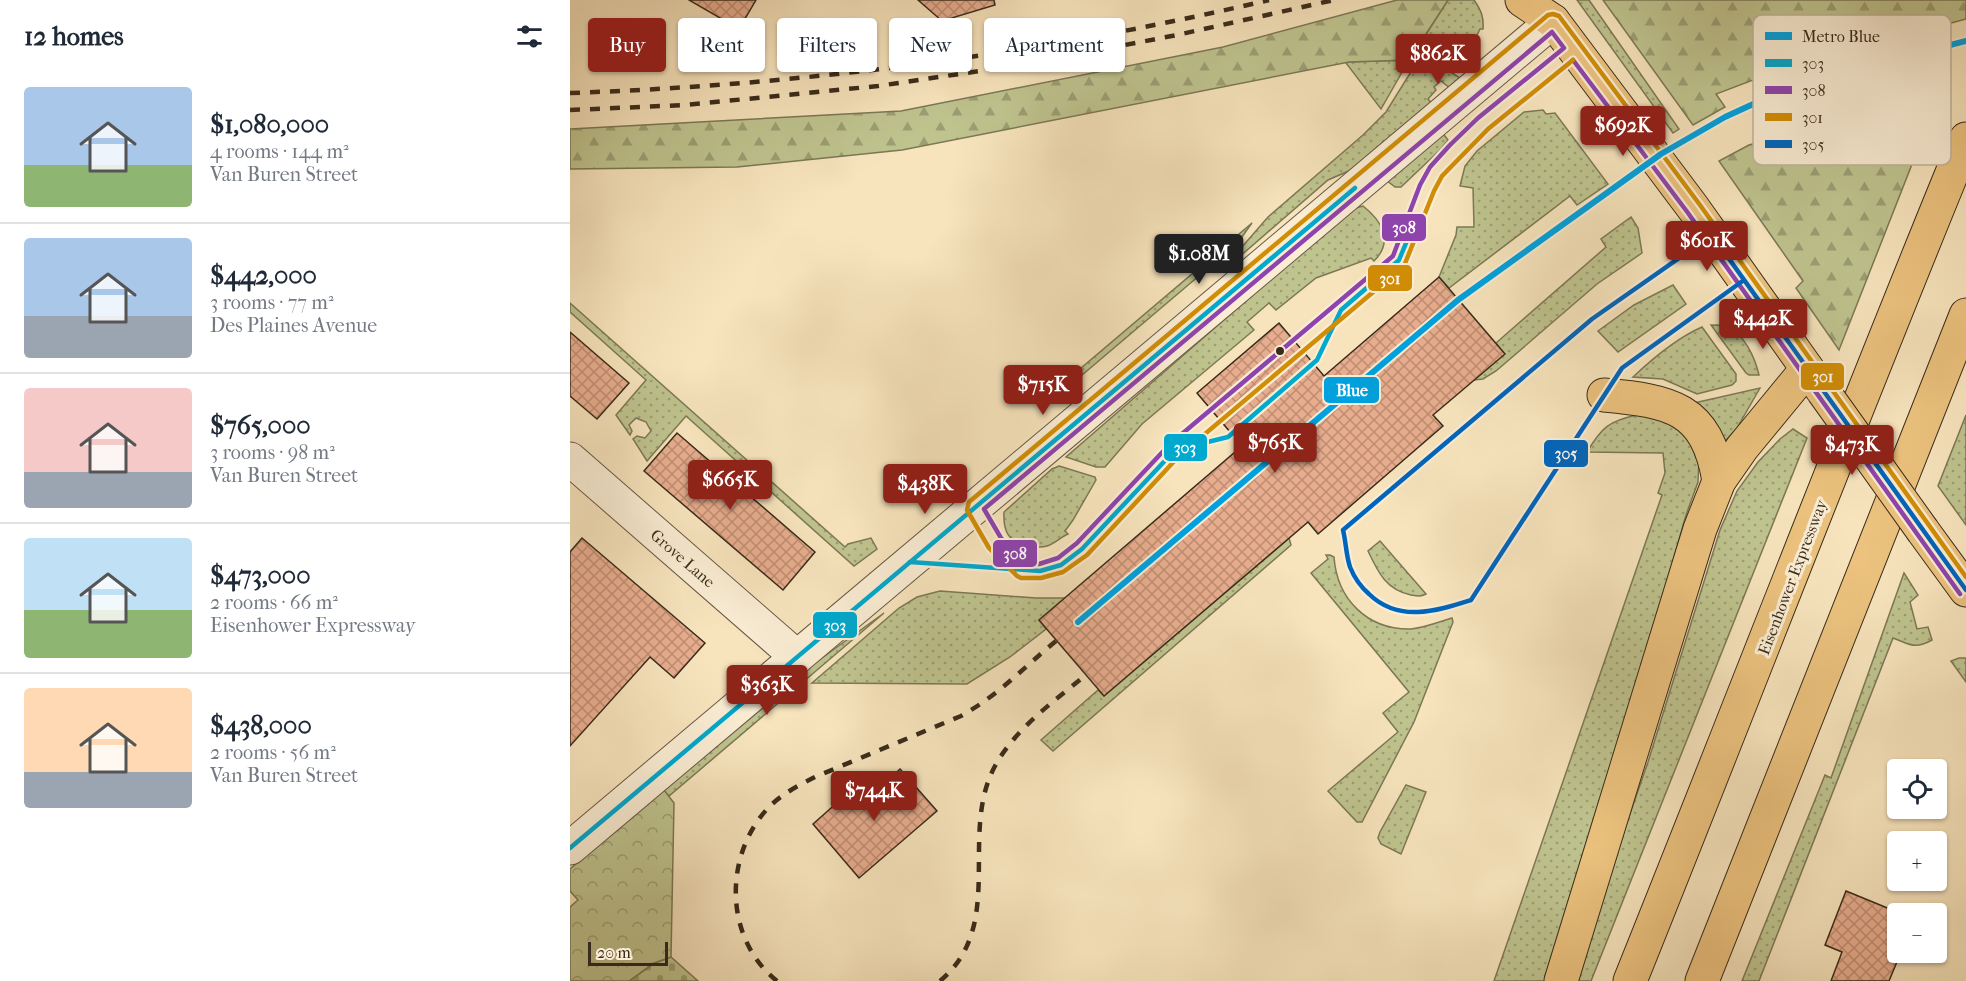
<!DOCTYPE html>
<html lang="en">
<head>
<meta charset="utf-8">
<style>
	body { margin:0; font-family:"IM FELL French Canon",serif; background:#f6f6f7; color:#1f2937; height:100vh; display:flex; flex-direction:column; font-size:22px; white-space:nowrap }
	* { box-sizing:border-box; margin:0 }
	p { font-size:20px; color:#747a83 }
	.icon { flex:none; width:33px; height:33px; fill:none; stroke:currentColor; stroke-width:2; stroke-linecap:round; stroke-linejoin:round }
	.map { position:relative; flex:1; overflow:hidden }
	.sheet { display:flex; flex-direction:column; background:#fff; width:570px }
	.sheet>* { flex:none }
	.guide { position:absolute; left:18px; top:18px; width:570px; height:54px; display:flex; gap:12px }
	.controls { position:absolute; left:1317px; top:759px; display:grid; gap:12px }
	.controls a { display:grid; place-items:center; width:60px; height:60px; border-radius:6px; background:#fff; box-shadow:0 2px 4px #0004; font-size:30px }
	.scale { position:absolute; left:18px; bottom:15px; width:80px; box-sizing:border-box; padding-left:6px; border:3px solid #392b1b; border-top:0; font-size:16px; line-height:21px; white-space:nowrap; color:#392b1b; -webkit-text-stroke:4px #faedd4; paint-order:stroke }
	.price { position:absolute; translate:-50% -51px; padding:0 14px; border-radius:6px; background:#8f2418; color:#fff; font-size:20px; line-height:39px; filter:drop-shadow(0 2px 3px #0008) }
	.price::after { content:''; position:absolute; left:50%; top:36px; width:18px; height:14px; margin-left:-9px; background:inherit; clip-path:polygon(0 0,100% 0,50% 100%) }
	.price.on { background:#222; color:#fff }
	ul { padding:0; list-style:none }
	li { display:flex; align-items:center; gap:18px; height:150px; padding:0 24px }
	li+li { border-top:2px solid #e0e1e3 }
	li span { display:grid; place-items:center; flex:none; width:168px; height:120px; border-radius:6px; color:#555 }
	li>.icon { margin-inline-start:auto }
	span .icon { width:72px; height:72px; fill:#fffc; stroke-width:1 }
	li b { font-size:26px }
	h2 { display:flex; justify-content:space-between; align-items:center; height:72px; padding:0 24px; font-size:26px }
	.chip { padding:0 21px; border-radius:6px; background:#fff; box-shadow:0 2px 4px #0004; font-size:21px; line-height:54px }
	.chip.on { background:#8f2418; color:#fff }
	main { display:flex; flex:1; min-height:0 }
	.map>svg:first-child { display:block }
	.grass { fill:url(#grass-dots); stroke:#7c7855; stroke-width:1.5 }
	.forest { fill:url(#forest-firs); stroke:#7c7855; stroke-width:1.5 }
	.cemetery { fill:url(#cemetery-stones); stroke:#7c7855; stroke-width:1.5 }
	.park { fill:url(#park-crowns); stroke:#7c7855; stroke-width:1.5 }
	.building { fill:url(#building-cross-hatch); stroke:#392b1b; stroke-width:1.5 }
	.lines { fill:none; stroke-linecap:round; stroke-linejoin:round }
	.minor-casing { stroke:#685944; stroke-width:35 }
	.major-casing { stroke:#392b1b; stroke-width:35 }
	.highway-casing { stroke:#392b1b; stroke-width:35 }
	.minor { stroke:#faedd4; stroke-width:33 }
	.major { stroke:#ecc27e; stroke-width:33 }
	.highway { stroke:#ecc27e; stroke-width:33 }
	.rail { stroke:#392b1b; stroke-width:4.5; stroke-dasharray:10 10; stroke-linecap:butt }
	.major-bridge-casing { stroke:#392b1b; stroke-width:35; stroke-linecap:butt }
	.major-bridge { stroke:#ecc27e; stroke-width:33 }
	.bus-1-casing { stroke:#faedd4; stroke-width:9 }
	.bus-2-casing { stroke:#faedd4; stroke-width:9 }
	.bus-3-casing { stroke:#faedd4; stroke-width:9 }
	.bus-4-casing { stroke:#faedd4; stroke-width:9 }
	.bus-1 { stroke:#00a9ce; stroke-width:4.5 }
	.bus-2 { stroke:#8e44ad; stroke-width:4.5 }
	.bus-3 { stroke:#d18d05; stroke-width:4.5 }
	.bus-4 { stroke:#0065bd; stroke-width:4.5 }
	.metro-1-casing { stroke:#faedd4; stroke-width:10 }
	.metro-1 { stroke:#00a1de; stroke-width:6 }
	.bus-dot { fill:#392b1b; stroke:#faedd4; stroke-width:2 }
	.labels { text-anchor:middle; stroke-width:6; stroke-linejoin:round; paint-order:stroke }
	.street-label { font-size:16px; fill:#392b1b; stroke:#faedd4 }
	.key { fill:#faedd4; stroke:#c0b39c; stroke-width:1.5 }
	.key-label { font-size:16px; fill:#392b1b }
	.line-badge { stroke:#faedd4; stroke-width:2 }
	.badge-label { font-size:16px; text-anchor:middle; font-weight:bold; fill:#fff }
</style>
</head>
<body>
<main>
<section class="sheet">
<h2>12 homes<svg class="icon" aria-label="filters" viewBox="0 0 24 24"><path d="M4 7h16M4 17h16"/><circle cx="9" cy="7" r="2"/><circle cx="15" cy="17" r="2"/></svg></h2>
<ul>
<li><span style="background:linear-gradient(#a9c7e8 65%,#8fb573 0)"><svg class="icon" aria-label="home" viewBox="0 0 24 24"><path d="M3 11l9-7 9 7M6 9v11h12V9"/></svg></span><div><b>$1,080,000</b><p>4 rooms · 144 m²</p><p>Van Buren Street</p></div></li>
<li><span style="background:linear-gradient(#a9c7e8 65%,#9aa5b1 0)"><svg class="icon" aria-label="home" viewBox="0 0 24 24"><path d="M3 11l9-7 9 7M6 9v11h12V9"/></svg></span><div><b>$442,000</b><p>3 rooms · 77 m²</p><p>Des Plaines Avenue</p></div></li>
<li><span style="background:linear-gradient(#f6c9c9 70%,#9aa5b1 0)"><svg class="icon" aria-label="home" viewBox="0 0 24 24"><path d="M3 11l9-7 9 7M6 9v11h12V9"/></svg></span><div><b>$765,000</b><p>3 rooms · 98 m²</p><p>Van Buren Street</p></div></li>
<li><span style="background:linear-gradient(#bfe0f5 60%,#8fb573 0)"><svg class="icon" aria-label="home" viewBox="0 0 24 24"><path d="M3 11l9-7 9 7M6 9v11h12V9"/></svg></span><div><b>$473,000</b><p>2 rooms · 66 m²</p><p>Eisenhower Expressway</p></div></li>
<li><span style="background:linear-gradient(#ffd9b3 70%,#9aa5b1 0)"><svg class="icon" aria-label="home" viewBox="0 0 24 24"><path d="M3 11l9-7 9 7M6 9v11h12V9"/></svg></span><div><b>$438,000</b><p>2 rooms · 56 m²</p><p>Van Buren Street</p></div></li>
</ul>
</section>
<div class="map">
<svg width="1396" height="981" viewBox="0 0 1396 981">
	<defs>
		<pattern id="grass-dots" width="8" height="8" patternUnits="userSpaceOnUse" patternTransform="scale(1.5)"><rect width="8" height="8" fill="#bfc48f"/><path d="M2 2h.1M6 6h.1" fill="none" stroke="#9c9f74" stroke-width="1.8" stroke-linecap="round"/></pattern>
		<pattern id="forest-firs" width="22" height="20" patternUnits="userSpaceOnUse" patternTransform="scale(1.5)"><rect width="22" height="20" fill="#bfc48f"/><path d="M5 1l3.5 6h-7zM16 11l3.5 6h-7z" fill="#9c9f74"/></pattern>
		<pattern id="cemetery-stones" width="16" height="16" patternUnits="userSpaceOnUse" patternTransform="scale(1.5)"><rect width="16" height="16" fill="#bfc48f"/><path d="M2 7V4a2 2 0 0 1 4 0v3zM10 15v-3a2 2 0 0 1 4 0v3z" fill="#9c9f74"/></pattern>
		<pattern id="park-crowns" width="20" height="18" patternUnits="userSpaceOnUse" patternTransform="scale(1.5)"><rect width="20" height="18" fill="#bfc48f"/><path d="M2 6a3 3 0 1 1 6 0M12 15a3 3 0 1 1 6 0" fill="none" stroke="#9c9f74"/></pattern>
		<pattern id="building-cross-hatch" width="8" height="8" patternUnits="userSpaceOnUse" patternTransform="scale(1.5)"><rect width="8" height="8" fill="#e8ad8e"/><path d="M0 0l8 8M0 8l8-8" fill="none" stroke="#bd8d73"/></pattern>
	</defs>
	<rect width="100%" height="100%" fill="#f7e4bd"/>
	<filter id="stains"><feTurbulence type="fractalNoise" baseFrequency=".00333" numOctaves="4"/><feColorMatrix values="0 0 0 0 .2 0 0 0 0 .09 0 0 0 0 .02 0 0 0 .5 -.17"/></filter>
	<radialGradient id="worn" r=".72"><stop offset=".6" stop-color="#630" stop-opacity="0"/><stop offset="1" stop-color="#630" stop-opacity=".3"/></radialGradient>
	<g class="grass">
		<path d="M878 0H904C911 10 914 17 913 29H910L897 56 888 68 850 44Z"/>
		<path d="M1007 0H1019L1109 129 1103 133Z"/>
		<path d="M852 54 890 78 881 89 871 81 864 87 866 90 858 99 863 105 797 163 758 180 668 258 665 255 698 217 793 135 816 112Z"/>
		<path d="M839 60 811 109 776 63 779 62Z"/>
		<path d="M973 110 976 114 985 113 1038 184 1007 205 1000 196 879 288 869 277 886 235 887 227H904L903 188 890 186 895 166 907 151 954 112Z"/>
		<path d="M871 131 878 140 871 149 831 187H825L816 180Z"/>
		<path d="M793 206C812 221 824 241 804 261L801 258 746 278 706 310 699 303 677 322 684 330 572 424 535 467H526L496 457 782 209Z"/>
		<path d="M1061 217 1068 228 1072 253 1027 284 926 371 913 379 904 380 934 354 926 343 1036 247 1031 239Z"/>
		<path d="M682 223 661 252 650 258 505 381 497 380Z"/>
		<path d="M1103 285 1116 304 1048 352 1028 331 1064 305Z"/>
		<path d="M0 303 275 547 278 544 301 538 307 549 284 566 116 416 77 461 63 439 67 436 75 438 81 431 76 422 66 418 59 425 62 431 60 435 46 415 76 380 0 312Z"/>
		<path d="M1141 325C1145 325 1151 325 1155 326 1174 332 1185 358 1189 375H1179L1176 373Z"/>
		<path d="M1132 327 1166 374V381L1162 385 1127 394 1093 379 1063 377C1081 360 1109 337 1132 327Z"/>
		<path d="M1190 388 1167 428 1155 441 1124 403Z"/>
		<path d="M1067 415C1098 418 1116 427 1126 458H1129L1128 482 1116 515 1075 659 977 981H924L1092 495 1088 493 1095 473 1093 453 1017 452C1032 427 1039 421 1067 415Z"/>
		<path d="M1396 415V525L1368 486Z"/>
		<path d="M1223 429 1237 438 1021 981H1002L1078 762 1150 530 1167 491 1188 462 1210 439Z"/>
		<path d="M489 466 525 477 526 480 503 520 495 531 498 534C491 537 484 544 477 546 471 548 464 547 458 546 438 542 433 531 434 512L482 469Z"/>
		<path d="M719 538 721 545 483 751 471 740 528 690 534 696Z"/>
		<path d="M810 541 856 594C850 597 847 596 841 595 816 590 808 572 798 551Z"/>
		<path d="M756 555H760L764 557C767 599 797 630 841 629 854 628 869 622 882 618L883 622 844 722 792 822H787L758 791 828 732 813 713 839 692 741 573 758 559Z"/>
		<path d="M1334 573 1348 595 1340 602 1347 629 1358 627 1362 640C1344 650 1340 644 1323 638L1189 981H1172L1255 775 1261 778Z"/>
		<path d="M370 591 466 598H495L469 620 476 629 440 657 397 684 242 683 329 608 347 597Z"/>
		<path d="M314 613 85 808 80 801 223 679Z"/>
		<path d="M1389 658H1396V682L1381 661Z"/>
		<path d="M836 785 856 792 831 854 811 844 808 838 810 832Z"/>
	</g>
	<g class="forest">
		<path d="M827 0H878L839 60 779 62 332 150 167 167 0 169V129L331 111 653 47Z"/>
		<path d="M1033 0H1396V19L1212 69 1146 94 1155 107 1123 125Z"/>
		<path d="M1370 93 1269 350 1226 288 1233 281 1149 161 1179 145Z"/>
	</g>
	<path class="cemetery" d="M101 957 128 981H59L85 963Z"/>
	<path class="park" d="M94 790 104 803 101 957 84 963 59 981H0V907L8 900 0 891V869Z"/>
	<g class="building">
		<path d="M119 0H186L169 29Z"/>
		<path d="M348 0H424L425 5 372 21Z"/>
		<path d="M869 277 935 354 863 415 873 426 748 534 738 522 534 696 469 620 672 446 627 393 709 323 754 376Z"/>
		<path d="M0 332 59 383 27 419 0 396Z"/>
		<path d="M107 433 245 552 213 590 74 471Z"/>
		<path d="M12 538 135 643 104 678 80 657 0 746V552Z"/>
		<path d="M330 769 367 811 289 878 243 824 287 785 298 798Z"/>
		<path d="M1276 891 1332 914H1328V952H1331L1319 981H1261L1272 952 1255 945Z"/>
	</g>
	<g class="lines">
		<defs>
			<g id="minor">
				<path d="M0 459 227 657"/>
				<path d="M0 848 983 21"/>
			</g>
			<g id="major">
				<path d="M952 0 983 21 1124 209 1253 391"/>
				<path d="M1353 531 1396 590"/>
			</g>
			<g id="highway">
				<path d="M1034 395C1100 401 1137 407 1149 481"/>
				<path d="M991 981 1130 529 1149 481 1172 448 1237 369"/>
				<path d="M1060 981C1173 700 1281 418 1396 139"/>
				<path d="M1132 981 1396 315"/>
			</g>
		</defs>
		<use href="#minor" class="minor-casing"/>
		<use href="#major" class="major-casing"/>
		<use href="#highway" class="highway-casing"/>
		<use href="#minor" class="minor"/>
		<use href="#major" class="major"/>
		<use href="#highway" class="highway"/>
		<g class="rail">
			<path d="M0 93C235 85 470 54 699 0"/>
			<path d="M0 110 115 105 308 86 450 65 607 35 764 0"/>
			<path d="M207 981C154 939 153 855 199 807 212 794 229 785 245 777L391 716C430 694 453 668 486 641"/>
			<path d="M370 981C437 925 388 835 425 766 445 729 484 701 516 675"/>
		</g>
		<defs>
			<path id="major-bridge" d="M1253 391 1353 531"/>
		</defs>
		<use href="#major-bridge" class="major-bridge-casing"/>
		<use href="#major-bridge" class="major-bridge"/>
		<defs>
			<g id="bus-1">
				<path d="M340 562 470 571 491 565 512 549 605 450 658 437 747 360 771 310 829 260 841 231"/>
				<path d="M0 848 785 188"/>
			</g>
			<g id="bus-2">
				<path d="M982 32 994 48 908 118 880 145 860 167 850 185 823 256 600 444 507 543 488 558 469 564H455L431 538 414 509Z"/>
				<path d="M1003 60 1118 213 1390 594"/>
			</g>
			<path id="bus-3" d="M1003 60 918 129 872 176 864 191 834 266 610 455 517 555 493 572 471 578H451L447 576 419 548 397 510 399 502 978 15 983 14 989 16 1130 205 1396 577"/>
			<path id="bus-4" d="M1174 280 1052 368 901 600C866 611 829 623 799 594 791 587 784 577 780 567 776 555 776 542 773 530L1022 319 1142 235 1396 590"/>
		</defs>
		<use href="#bus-1" class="bus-1-casing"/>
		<use href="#bus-2" class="bus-2-casing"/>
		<use href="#bus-3" class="bus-3-casing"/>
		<use href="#bus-4" class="bus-4-casing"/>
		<use href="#bus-1" class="bus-1"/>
		<use href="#bus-2" class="bus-2"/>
		<use href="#bus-3" class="bus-3"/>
		<use href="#bus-4" class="bus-4"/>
		<defs>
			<path id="metro-1" d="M508 622 888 300 1091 154 1155 117 1205 94 1265 75 1396 41"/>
		</defs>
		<use href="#metro-1" class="metro-1-casing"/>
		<use href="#metro-1" class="metro-1"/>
	</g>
	<circle class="bus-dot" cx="710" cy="351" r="5"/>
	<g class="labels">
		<g class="street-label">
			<text transform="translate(113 558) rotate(41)" y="6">Grove Lane</text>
			<text transform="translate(1222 577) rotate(-69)" y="6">Eisenhower Expressway</text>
		</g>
	</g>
	<rect x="1183" y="15" width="198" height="150" rx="9" class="key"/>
	<rect x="1195" y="32" width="27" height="8" fill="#00a1de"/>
	<rect x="1195" y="59" width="27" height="8" fill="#00a9ce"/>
	<rect x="1195" y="86" width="27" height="8" fill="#8e44ad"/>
	<rect x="1195" y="113" width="27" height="8" fill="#d18d05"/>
	<rect x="1195" y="140" width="27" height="8" fill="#0065bd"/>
	<g class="key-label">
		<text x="1232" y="42">Metro Blue</text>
		<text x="1232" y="69">303</text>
		<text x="1232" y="96">308</text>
		<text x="1232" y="123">301</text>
		<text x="1232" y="150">305</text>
	</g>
	<g class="line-badge">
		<rect x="811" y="213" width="46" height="29" rx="6" fill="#8e44ad"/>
		<rect x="797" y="264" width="46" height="28" rx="6" fill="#d18d05"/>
		<rect x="1230" y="362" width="45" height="29" rx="6" fill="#d18d05"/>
		<rect x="753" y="376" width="57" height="28" rx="6" fill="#00a1de"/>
		<rect x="593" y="433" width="45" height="29" rx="6" fill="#00a9ce"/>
		<rect x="973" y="439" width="46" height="29" rx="6" fill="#0065bd"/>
		<rect x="422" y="539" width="46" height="29" rx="6" fill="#8e44ad"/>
		<rect x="242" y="611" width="46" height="28" rx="6" fill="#00a9ce"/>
	</g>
	<g class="badge-label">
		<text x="834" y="233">308</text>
		<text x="820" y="284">301</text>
		<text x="1253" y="382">301</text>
		<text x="782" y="396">Blue</text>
		<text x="615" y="453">303</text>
		<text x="996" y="459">305</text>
		<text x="445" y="559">308</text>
		<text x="265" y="631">303</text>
	</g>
	<rect width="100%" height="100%" filter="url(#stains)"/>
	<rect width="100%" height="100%" fill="url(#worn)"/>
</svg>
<div class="controls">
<a><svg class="icon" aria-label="locate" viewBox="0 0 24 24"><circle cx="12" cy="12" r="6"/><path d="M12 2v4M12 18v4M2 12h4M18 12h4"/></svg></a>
<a>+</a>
<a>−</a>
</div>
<div class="scale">20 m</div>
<b class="price" style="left:868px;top:85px">$862K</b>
<b class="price" style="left:1053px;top:157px">$692K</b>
<b class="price" style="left:1137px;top:272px">$601K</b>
<b class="price on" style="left:629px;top:285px">$1.08M</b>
<b class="price" style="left:1193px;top:350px">$442K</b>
<b class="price" style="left:473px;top:416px">$715K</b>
<b class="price" style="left:705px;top:474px">$765K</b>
<b class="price" style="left:1282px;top:476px">$473K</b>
<b class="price" style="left:160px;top:511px">$665K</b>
<b class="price" style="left:355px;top:515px">$438K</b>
<b class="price" style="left:197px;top:716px">$363K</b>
<b class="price" style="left:304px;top:822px">$744K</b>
<div class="guide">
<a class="chip on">Buy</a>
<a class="chip">Rent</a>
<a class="chip">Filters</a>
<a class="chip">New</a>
<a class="chip">Apartment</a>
</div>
</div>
</main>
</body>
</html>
